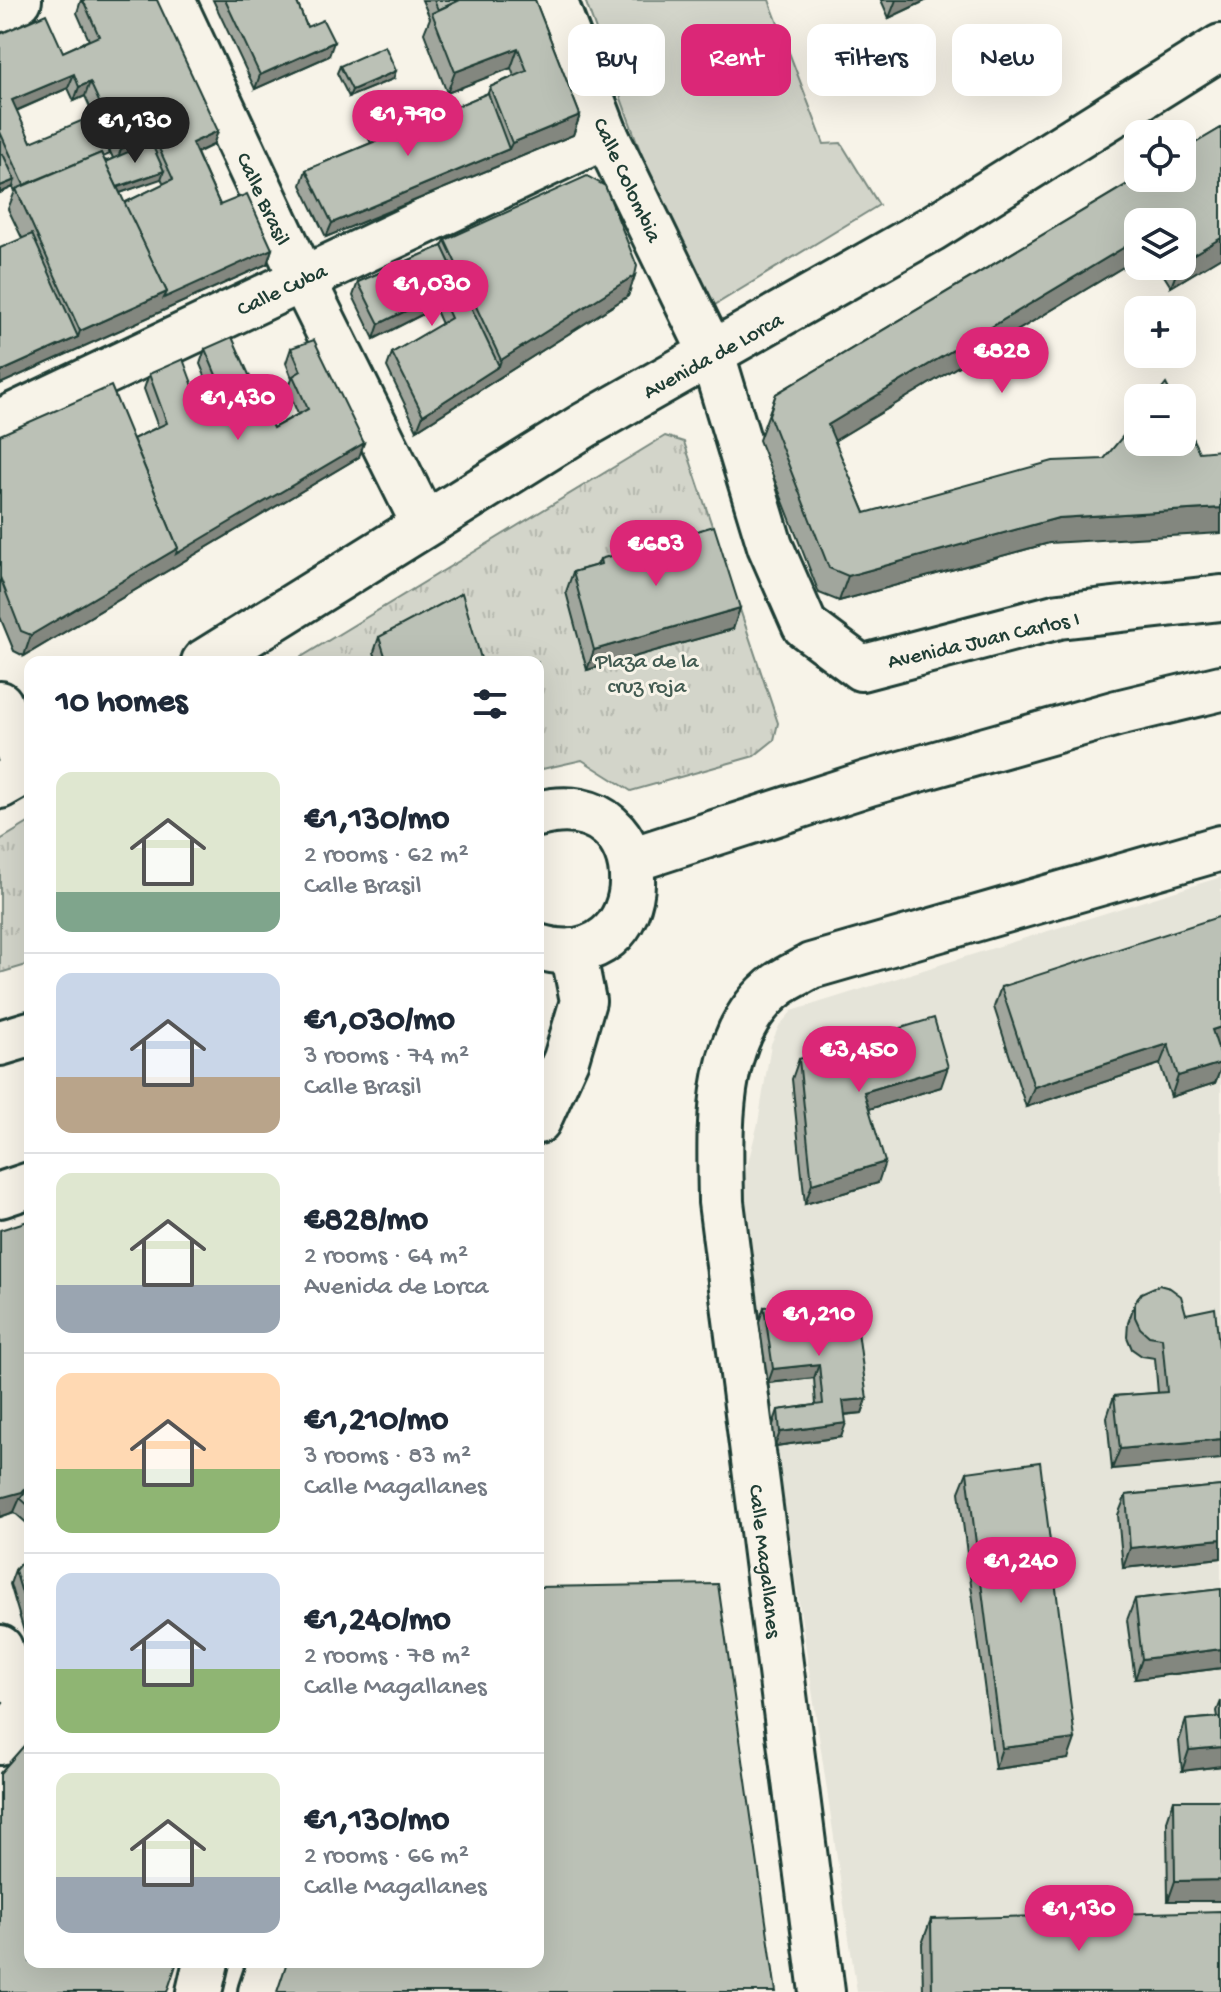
<!DOCTYPE html>
<html lang="en">
<head>
<meta charset="utf-8">
<style>
	body { margin:0; font-family:"Gochi Hand",sans-serif; background:#f6f6f7; color:#1f2937; height:100vh; display:flex; flex-direction:column; font-size:30px; white-space:nowrap }
	* { box-sizing:border-box; margin:0 }
	p { font-size:26px; color:#747a83 }
	.icon { flex:none; width:44px; height:44px; fill:none; stroke:currentColor; stroke-width:2; stroke-linecap:round; stroke-linejoin:round }
	.map { position:relative; flex:1; overflow:hidden }
	.drawer { position:absolute; left:24px; top:656px; width:520px; height:1312px; display:flex; flex-direction:column; background:#fff; border-radius:16px; box-shadow:0 8px 32px #0002 }
	.drawer>* { flex:none }
	.guide { position:absolute; left:568px; top:24px; width:532px; height:72px; display:flex; gap:16px }
	.buttons { position:absolute; left:1124px; top:120px; display:grid; gap:16px }
	.buttons a { display:grid; place-items:center; width:72px; height:72px; border-radius:16px; background:#fff; box-shadow:0 8px 32px #0002; font-size:40px }
	.price { position:absolute; translate:-50% -68px; padding:0 18px; border-radius:28px; background:#db2777; color:#fff; font-size:26px; line-height:52px; filter:drop-shadow(0 2px 4px #0008) }
	.price::after { content:''; position:absolute; left:50%; top:48px; width:24px; height:18px; margin-left:-12px; background:inherit; clip-path:polygon(0 0,100% 0,50% 100%) }
	.price.on { background:#222; color:#fff }
	ul { padding:0; list-style:none }
	li { display:flex; align-items:center; gap:24px; height:200px; padding:0 32px }
	li+li { border-top:2px solid #e0e1e3 }
	li span { display:grid; place-items:center; flex:none; width:224px; height:160px; border-radius:16px; color:#555 }
	li>.icon { margin-inline-start:auto }
	span .icon { width:96px; height:96px; fill:#fffc; stroke-width:1 }
	li b { font-size:34px }
	h2 { display:flex; justify-content:space-between; align-items:center; height:96px; padding:0 32px; font-size:34px }
	.tag { padding:0 28px; border-radius:16px; background:#fff; box-shadow:0 8px 32px #0002; font-size:28px; line-height:72px }
	.tag.on { background:#db2777; color:#fff }
	.map>svg:first-child { display:block }
	.built { fill:#e5e4d9 }
	.park { fill:url(#park-tufts); stroke:#79897f; stroke-width:2 }
	.garden { fill:#d3d5ca; stroke:#79897f; stroke-width:2 }
	.lines { fill:none; stroke-linecap:round; stroke-linejoin:round }
	.street-casing { stroke:#1f3d34; stroke-width:50 }
	.secondary-casing { stroke:#1f3d34; stroke-width:50 }
	.primary-casing { stroke:#1f3d34; stroke-width:50 }
	.street { stroke:#f7f3e8; stroke-width:44 }
	.secondary { stroke:#f7f3e8; stroke-width:44 }
	.primary { stroke:#f7f3e8; stroke-width:44 }
	.wall { fill:#a1a69d; stroke:#1f3d34; stroke-width:2; fill-rule:evenodd }
	.shaded-wall { fill:#83877f; stroke:#1f3d34; stroke-width:2 }
	.building { fill:#bbc1b6; stroke:#1f3d34; stroke-width:2 }
	.labels { text-anchor:middle; stroke-width:6; stroke-linejoin:round; paint-order:stroke }
	.street-label { font-size:22px; fill:#1f3d34; stroke:#f7f3e8 }
	.park-label { font-size:22px; fill:#435b52; stroke:#f7f3e8 }
</style>
</head>
<body>
<div class="map">
<svg width="1221" height="1992" viewBox="0 0 1221 1992">
	<defs>
		<pattern id="park-tufts" width="24" height="20" patternUnits="userSpaceOnUse" patternTransform="scale(2)"><rect width="24" height="20" fill="#d3d5ca"/><path d="M3 7l-1-3M5 7V3M7 7l1-3M15 17l-1-3M17 17v-4M19 17l1-3" fill="none" stroke="#b5b8ae"/></pattern>
	</defs>
	<rect width="100%" height="100%" fill="#f7f3e8"/>
	<filter id="ink" filterUnits="userSpaceOnUse"><feTurbulence type="fractalNoise" baseFrequency=".0125" numOctaves="2"/><feDisplacementMap in="SourceGraphic" scale="16" xChannelSelector="R" yChannelSelector="G"/><feConvolveMatrix kernelMatrix="1 2 1 2 8 2 1 2 1" color-interpolation-filters="sRGB"/></filter>
	<g filter="url(#ink)">
		<path class="built" d="M1221 877V1992H857L739 1199 758 1123 771 1044 779 1026 792 1011Z"/>
		<g class="park">
			<path d="M665 436 684 442 778 723 774 740 754 756 631 791 582 760 538 770V662H293Z"/>
			<path d="M30 822V964L0 973V840Z"/>
		</g>
		<path class="garden" d="M585 0H769L824 144 841 143 879 205 700 314Z"/>
		<g class="lines">
			<defs>
				<g id="street">
					<path d="M172 0 302 278 424 524"/>
					<path d="M554 0 606 136 712 354 770 546 805 626 861 668 1059 616 1221 598"/>
					<path d="M0 9 19 0"/>
					<path d="M0 422 606 136"/>
					<path d="M0 704 26 771"/>
					<path d="M538 1121 566 1059 583 1001 573 951"/>
					<path d="M0 1195 30 1185"/>
					<path d="M0 1648 7 1670 30 1700"/>
					<path d="M0 1742 30 1707"/>
					<path d="M199 1992 206 1962"/>
					<path d="M261 1992 271 1962"/>
					<path d="M822 1992 721 1202C720 1129 713 1033 779 984 789 977 801 972 811 966L1221 848"/>
				</g>
				<g id="secondary">
					<path d="M204 662 585 425 931 229 1221 47"/>
					<path d="M0 786 30 769"/>
				</g>
				<g id="primary">
					<path d="M538 814C666 781 661 983 538 947"/>
					<path d="M631 860 869 783 1117 713 1221 688"/>
					<path d="M0 1043 30 1034"/>
				</g>
			</defs>
			<use href="#street" class="street-casing"/>
			<use href="#secondary" class="secondary-casing"/>
			<use href="#primary" class="primary-casing"/>
			<use href="#street" class="street"/>
			<use href="#secondary" class="secondary"/>
			<use href="#primary" class="primary"/>
		</g>
		<g class="wall">
			<path d="M81 0 218 131 213 145 197 153 220 205 272 249 267 264 0 384 22 238 8 209 15 191 13 187 0 193V34L63 52 89 40 77 13ZM68 88 74 101 85 96 113 158 108 161 31 142 16 111ZM161 178 164 184 124 203 120 193Z"/>
			<path d="M213 0H296L307 27 329 56 255 89Z"/>
			<path d="M422 0H535L580 115 573 135 326 237 301 185 306 170 371 143 367 135 372 120 391 134 488 93 490 87 514 76 511 68 447 93 424 33 430 18Z"/>
			<path d="M881 0H927L889 18Z"/>
			<path d="M340 66 393 79 349 97 337 73Z"/>
			<path d="M1221 128V257L1171 287 1158 266H1182V222H1138V258L834 441 865 513 1049 543 839 601 819 593 759 440 776 394Z"/>
			<path d="M445 240 635 275 628 296 417 430 387 367 392 353 442 324 435 308 374 339 353 296 358 282 442 246Z"/>
			<path d="M291 348 359 457 24 656 14 651 0 617V435L133 439 158 427 144 389 149 374 200 405 214 398 200 364 205 349 273 428 298 414 288 390 292 378 286 363Z"/>
			<path d="M600 559 740 608 733 629 587 670 566 592 573 572 597 565Z"/>
			<path d="M379 637 482 662H377L374 652Z"/>
			<path d="M1001 987 1217 1046 1221 1057V1068L1215 1083 1171 1097 1160 1064 1026 1107 994 1007Z"/>
			<path d="M799 1059 941 1087 869 1109 878 1183 805 1204 792 1079Z"/>
			<path d="M30 1224V1526L14 1512 0 1517Z"/>
			<path d="M1135 1303 1186 1314 1221 1366 1112 1469 1107 1417 1114 1396 1158 1393 1155 1358 1142 1356 1132 1349 1127 1337 1128 1323Z"/>
			<path d="M764 1307 867 1399 862 1413 845 1415 841 1437 775 1446 773 1425 778 1410 816 1405 814 1378 768 1383 759 1322Z"/>
			<path d="M967 1472 1068 1759 995 1769 959 1492Z"/>
			<path d="M1221 1486V1558L1123 1568 1118 1515 1126 1495Z"/>
			<path d="M30 1552V1638H26L10 1584 15 1570Z"/>
			<path d="M1221 1589V1668L1135 1679 1127 1620 1135 1599Z"/>
			<path d="M1221 1701V1766L1182 1771 1179 1741 1186 1720 1218 1717 1217 1711Z"/>
			<path d="M1174 1800H1221L1168 1901 1167 1821Z"/>
			<path d="M931 1919 1221 1992H923L922 1944Z"/>
		</g>
		<g class="shaded-wall">
			<path d="M896 0H927L889 18Z"/>
			<path d="M334 42 329 56 255 89 260 75Z"/>
			<path d="M518 48 511 68 447 93 455 72Z"/>
			<path d="M396 71 393 79 349 97 352 90Z"/>
			<path d="M74 74 68 88 6 115 12 100Z"/>
			<path d="M90 82 85 96 74 101 79 87Z"/>
			<path d="M580 115 573 135 326 237 332 223 509 149 512 143Z"/>
			<path d="M218 131 213 145 187 157 192 143Z"/>
			<path d="M153 135 148 149 116 164 121 149Z"/>
			<path d="M164 171 161 179 105 198 108 191Z"/>
			<path d="M15 180 13 187 0 193V186Z"/>
			<path d="M1221 238V257L1171 287 1179 266H1182V261Z"/>
			<path d="M1138 239V258L819 450 828 425Z"/>
			<path d="M272 249 267 264 0 384V372L78 337 80 331 167 292Z"/>
			<path d="M635 275 628 296 417 430 423 415 499 366 501 360Z"/>
			<path d="M440 294 435 308 374 339 379 324Z"/>
			<path d="M364 443 359 457 24 656 31 635 178 548Z"/>
			<path d="M1221 508V533L1049 543 839 601 848 576 1058 518Z"/>
			<path d="M740 608 733 629 587 670 594 650Z"/>
			<path d="M1221 1027V1045L1204 1050 1212 1030Z"/>
			<path d="M1168 1044 1160 1064 1026 1107 1034 1087Z"/>
			<path d="M1221 1063V1068L1215 1083 1171 1097 1178 1076Z"/>
			<path d="M948 1067 941 1087 856 1113 864 1092Z"/>
			<path d="M885 1162 878 1183 805 1204 812 1184Z"/>
			<path d="M819 1364 814 1378 768 1383 773 1369Z"/>
			<path d="M867 1399 862 1413 838 1415 843 1401Z"/>
			<path d="M846 1423 841 1437 775 1446 780 1432Z"/>
			<path d="M1221 1439V1459L1112 1469 1120 1449Z"/>
			<path d="M30 1483V1495L20 1498 14 1512 0 1517V1498Z"/>
			<path d="M1221 1539V1558L1123 1568 1130 1548Z"/>
			<path d="M1221 1649V1668L1135 1679 1142 1659Z"/>
			<path d="M1075 1739 1068 1759 995 1769 1002 1748Z"/>
			<path d="M1221 1747V1766L1182 1771 1189 1750Z"/>
			<path d="M1221 1880V1901H1168L1175 1881Z"/>
		</g>
		<g class="building">
			<path d="M83 0H157L218 131 192 143 220 205 247 194 272 249 164 298 167 292 124 203 173 179 153 135 121 149 90 82 79 87 74 74 12 100 31 142 93 116 110 154 103 157 101 153 24 185 0 132V34L46 14 63 52 99 36Z"/>
			<path d="M225 0H296L307 27 323 20 334 42 260 75Z"/>
			<path d="M434 0H460L438 10Z"/>
			<path d="M460 0H535L580 115 512 143 490 87 527 71 518 48 455 72 432 13Z"/>
			<path d="M385 46 396 71 352 90 340 66Z"/>
			<path d="M488 93 509 149 332 223 306 170 381 139 372 120 383 115 391 134Z"/>
			<path d="M1221 128V238L1182 261V222H1138V239L828 425 865 513 1053 461 1104 459 1138 418V442H1182V417L1199 452 1221 450V508L1058 518 848 576 829 568 769 415 776 394 1138 178H1182V151Z"/>
			<path d="M151 142 164 171 117 187 105 162Z"/>
			<path d="M101 153 167 292 80 331 16 189Z"/>
			<path d="M3 154 15 180 0 186V155Z"/>
			<path d="M587 176 605 186 637 266 635 275 501 360 445 240Z"/>
			<path d="M32 234 78 337 0 372V248Z"/>
			<path d="M442 246 499 366 423 415 392 353 451 318 440 294 379 324 358 282Z"/>
			<path d="M232 337 273 428 308 409 293 376 301 371 291 348 314 340 364 443 176 554 178 548 133 439 167 423 149 374 183 359 200 405 224 394 205 349Z"/>
			<path d="M1166 384 1173 398H1155Z"/>
			<path d="M111 386 178 548 31 635 21 631 0 577V435Z"/>
			<path d="M714 526 740 608 594 650 573 572 601 564 600 559Z"/>
			<path d="M462 593 482 662H387L379 637Z"/>
			<path d="M1221 916V1027L1212 1030 1221 1057V1063L1178 1076 1168 1044 1034 1087 1001 987Z"/>
			<path d="M934 1018 948 1067 864 1092 885 1162 812 1184 799 1059Z"/>
			<path d="M28 1221 30 1224V1483L22 1492 0 1498V1230Z"/>
			<path d="M1159 1285 1170 1288 1181 1296 1186 1314 1215 1308 1221 1366V1439L1120 1449 1114 1396 1167 1392 1162 1338 1149 1336 1140 1328 1135 1317V1303L1141 1293Z"/>
			<path d="M854 1301 867 1399 843 1401 846 1423 780 1432 778 1410 823 1404 819 1364 773 1369 764 1307Z"/>
			<path d="M1040 1462 1075 1739 1002 1748 967 1472Z"/>
			<path d="M30 1486V1507L20 1498Z"/>
			<path d="M1221 1486V1539L1130 1548 1126 1495Z"/>
			<path d="M30 1552V1619L15 1570Z"/>
			<path d="M718 1584 776 1992H277L287 1962H538V1587Z"/>
			<path d="M1221 1589V1649L1142 1659 1135 1599Z"/>
			<path d="M1221 1717V1747L1189 1750 1186 1720Z"/>
			<path d="M30 1739V1962H177L167 1992H0V1773Z"/>
			<path d="M1174 1800H1221V1880L1175 1881Z"/>
			<path d="M1221 1911V1992H932L931 1919Z"/>
		</g>
	</g>
	<g class="labels">
		<g class="street-label">
			<text transform="translate(629 179) rotate(65)" y="8">Calle Colombia</text>
			<text transform="translate(265 198) rotate(65)" y="8">Calle Brasil</text>
			<text transform="translate(281 288) rotate(-25)" y="8">Calle Cuba</text>
			<text transform="translate(712 354) rotate(-29)" y="8">Avenida de Lorca</text>
			<text transform="translate(983 638) rotate(-13)" y="8">Avenida Juan Carlos I</text>
			<text transform="translate(767 1561) rotate(83)" y="8">Calle Magallanes</text>
		</g>
		<g class="park-label">
			<text x="647" y="667">Plaza de la<tspan x="647" dy="25">cruz roja</tspan></text>
		</g>
	</g>
</svg>
<div class="buttons">
<a><svg class="icon" aria-label="locate" viewBox="0 0 24 24"><circle cx="12" cy="12" r="6"/><path d="M12 2v4M12 18v4M2 12h4M18 12h4"/></svg></a>
<a><svg class="icon" aria-label="layers" viewBox="0 0 24 24"><path d="M12 4l9 5-9 5-9-5zM3 14l9 5 9-5"/></svg></a>
<a>+</a>
<a>−</a>
</div>
<b class="price" style="left:408px;top:158px">€1,790</b>
<b class="price on" style="left:135px;top:165px">€1,130</b>
<b class="price" style="left:432px;top:328px">€1,030</b>
<b class="price" style="left:1002px;top:395px">€828</b>
<b class="price" style="left:238px;top:442px">€1,430</b>
<b class="price" style="left:656px;top:588px">€683</b>
<b class="price" style="left:859px;top:1094px">€3,450</b>
<b class="price" style="left:819px;top:1358px">€1,210</b>
<b class="price" style="left:1021px;top:1605px">€1,240</b>
<b class="price" style="left:1079px;top:1953px">€1,130</b>
<div class="guide">
<a class="tag">Buy</a>
<a class="tag on">Rent</a>
<a class="tag">Filters</a>
<a class="tag">New</a>
</div>
<section class="drawer">
<h2>10 homes<svg class="icon" aria-label="filters" viewBox="0 0 24 24"><path d="M4 7h16M4 17h16"/><circle cx="9" cy="7" r="2"/><circle cx="15" cy="17" r="2"/></svg></h2>
<ul>
<li><span style="background:linear-gradient(#dfe7d0 75%,#7fa58c 0)"><svg class="icon" aria-label="home" viewBox="0 0 24 24"><path d="M3 11l9-7 9 7M6 9v11h12V9"/></svg></span><div><b>€1,130/mo</b><p>2 rooms · 62 m²</p><p>Calle Brasil</p></div></li>
<li><span style="background:linear-gradient(#c9d6e8 65%,#b9a48a 0)"><svg class="icon" aria-label="home" viewBox="0 0 24 24"><path d="M3 11l9-7 9 7M6 9v11h12V9"/></svg></span><div><b>€1,030/mo</b><p>3 rooms · 74 m²</p><p>Calle Brasil</p></div></li>
<li><span style="background:linear-gradient(#dfe7d0 70%,#9aa5b1 0)"><svg class="icon" aria-label="home" viewBox="0 0 24 24"><path d="M3 11l9-7 9 7M6 9v11h12V9"/></svg></span><div><b>€828/mo</b><p>2 rooms · 64 m²</p><p>Avenida de Lorca</p></div></li>
<li><span style="background:linear-gradient(#ffd9b3 60%,#8fb573 0)"><svg class="icon" aria-label="home" viewBox="0 0 24 24"><path d="M3 11l9-7 9 7M6 9v11h12V9"/></svg></span><div><b>€1,210/mo</b><p>3 rooms · 83 m²</p><p>Calle Magallanes</p></div></li>
<li><span style="background:linear-gradient(#c9d6e8 60%,#8fb573 0)"><svg class="icon" aria-label="home" viewBox="0 0 24 24"><path d="M3 11l9-7 9 7M6 9v11h12V9"/></svg></span><div><b>€1,240/mo</b><p>2 rooms · 78 m²</p><p>Calle Magallanes</p></div></li>
<li><span style="background:linear-gradient(#dfe7d0 65%,#9aa5b1 0)"><svg class="icon" aria-label="home" viewBox="0 0 24 24"><path d="M3 11l9-7 9 7M6 9v11h12V9"/></svg></span><div><b>€1,130/mo</b><p>2 rooms · 66 m²</p><p>Calle Magallanes</p></div></li>
</ul>
</section>
</div>
</body>
</html>
